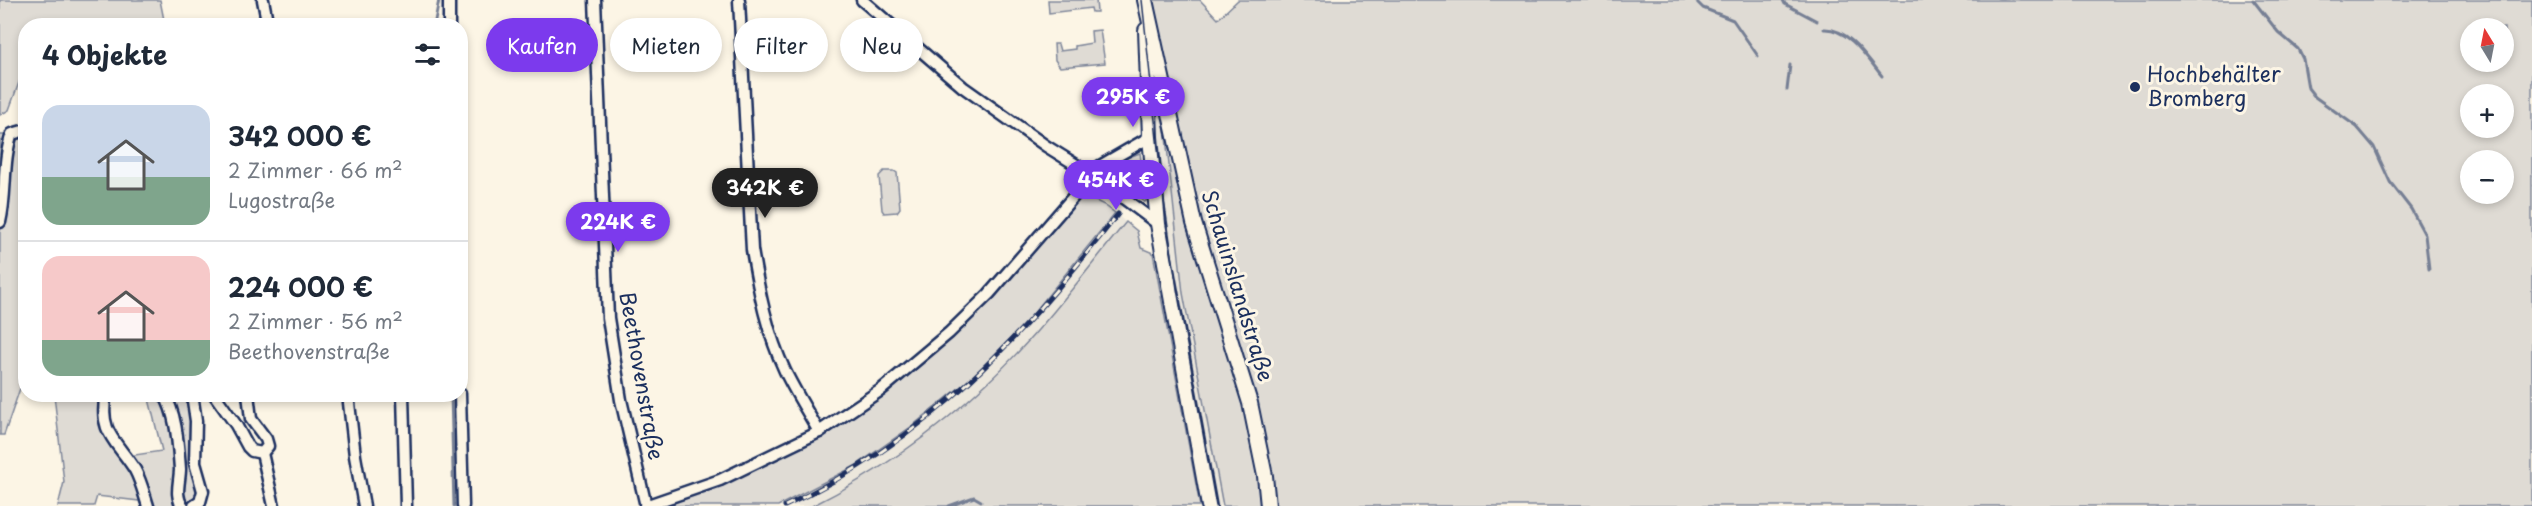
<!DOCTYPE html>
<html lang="de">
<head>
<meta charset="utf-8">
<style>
	body { margin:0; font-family:"Playpen Sans",sans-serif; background:#f6f6f7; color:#1f2937; height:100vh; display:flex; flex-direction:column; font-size:22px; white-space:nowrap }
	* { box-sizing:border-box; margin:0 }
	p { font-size:20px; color:#747a83 }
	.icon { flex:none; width:33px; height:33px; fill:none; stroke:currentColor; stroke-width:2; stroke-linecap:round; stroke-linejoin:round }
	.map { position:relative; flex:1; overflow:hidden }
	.sheet { position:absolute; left:18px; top:18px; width:450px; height:384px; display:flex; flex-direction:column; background:#fff; border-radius:24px; box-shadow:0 3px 9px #0003 }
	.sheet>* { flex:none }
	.guide { position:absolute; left:486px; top:18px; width:570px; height:54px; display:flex; gap:12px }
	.needle { width:39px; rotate:350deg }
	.controls { position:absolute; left:2460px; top:18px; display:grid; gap:12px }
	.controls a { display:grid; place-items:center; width:54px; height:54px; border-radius:50%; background:#fff; box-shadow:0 3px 9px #0003; font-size:30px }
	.price { position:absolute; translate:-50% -51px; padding:0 14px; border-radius:21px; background:#7c3aed; color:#fff; font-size:20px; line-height:39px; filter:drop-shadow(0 2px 3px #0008) }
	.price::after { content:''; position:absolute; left:50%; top:36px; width:18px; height:14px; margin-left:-9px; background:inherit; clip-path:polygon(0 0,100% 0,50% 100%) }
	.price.current { background:#222; color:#fff }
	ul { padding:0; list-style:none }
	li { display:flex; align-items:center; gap:18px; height:150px; padding:0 24px }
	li+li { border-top:2px solid #e0e1e3 }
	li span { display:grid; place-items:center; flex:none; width:168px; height:120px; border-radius:18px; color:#555 }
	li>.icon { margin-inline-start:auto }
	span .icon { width:72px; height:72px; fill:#fffc; stroke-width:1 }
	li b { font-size:26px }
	h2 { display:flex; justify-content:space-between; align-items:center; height:72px; padding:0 24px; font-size:26px }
	.pill { padding:0 21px; border-radius:27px; background:#fff; box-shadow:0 3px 9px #0003; font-size:21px; line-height:54px }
	.pill.current { background:#7c3aed; color:#fff }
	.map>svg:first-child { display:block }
	.built { fill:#ece7dc }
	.green { fill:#dfdbd4; stroke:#7d8599; stroke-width:1.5; fill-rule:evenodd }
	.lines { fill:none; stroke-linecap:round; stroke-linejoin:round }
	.stream { stroke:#767f94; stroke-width:3 }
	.minor-casing { stroke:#1b2f5e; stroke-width:15 }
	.major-casing { stroke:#1b2f5e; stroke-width:18 }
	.minor { stroke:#fcf5e5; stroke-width:10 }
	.major { stroke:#fcf5e5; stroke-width:14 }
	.tram { stroke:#1b2f5e; stroke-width:1.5 }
	.rail-casing { stroke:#1b2f5e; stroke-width:5 }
	.rail { stroke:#fcf5e5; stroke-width:3; stroke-dasharray:9; stroke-linecap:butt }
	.poi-dot { fill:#1b2f5e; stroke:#fcf5e5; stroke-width:2 }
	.labels { text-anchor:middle; stroke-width:6; stroke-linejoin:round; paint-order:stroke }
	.poi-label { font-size:21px; fill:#1b2f5e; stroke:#fcf5e5; text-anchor:start }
	.street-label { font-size:21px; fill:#1b2f5e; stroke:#fcf5e5 }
</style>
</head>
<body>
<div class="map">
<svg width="2532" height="506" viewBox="0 0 2532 506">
	<rect width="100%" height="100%" fill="#fcf5e5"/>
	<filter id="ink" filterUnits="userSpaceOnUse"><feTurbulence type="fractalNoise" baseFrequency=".0167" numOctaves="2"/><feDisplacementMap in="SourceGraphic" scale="12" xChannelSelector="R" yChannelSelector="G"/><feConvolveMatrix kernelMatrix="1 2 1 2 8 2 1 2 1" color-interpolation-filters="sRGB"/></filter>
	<g filter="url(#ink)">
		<g class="built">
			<path d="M1154 50 1159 79 1183 293 1223 506H1213L1172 289 1154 152Z"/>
			<path d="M1104 205 1137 231 868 506H700L1034 287Z"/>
		</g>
		<g class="green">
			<path d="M0 0H160L165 25 26 26 25 66 9 110 0 115Z"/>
			<path d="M1048 0H1096L1097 12H1092L1091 8 1049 13Z"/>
			<path d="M1151 0H1200L1218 19 1238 0H2532V506H1223L1183 293ZM2470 28H2504V62H2470ZM2470 94H2504V128H2470ZM2470 160H2504V194H2470Z"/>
			<path d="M1100 30 1105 63 1060 67 1055 60 1054 44H1058L1060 51 1075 49V46L1092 43 1091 31Z"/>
			<path d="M0 135H26L25 374 4 435H0Z"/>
			<path d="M1140 153 1146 201 1145 202 1107 174V170L1113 163Z"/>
			<path d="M884 171H894L897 173 900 208 897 212 884 213 882 210 879 176Z"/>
			<path d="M1086 196 1104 205 1115 213 1024 325 976 374 912 426 855 466 778 506H659L721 485 885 392 1075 201Z"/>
			<path d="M1126 222 1137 231 1141 248 1153 253 1200 506H812C876 474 934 433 986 384 1038 336 1081 277 1126 222Z"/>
			<path d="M54 395H101C93 421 106 437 122 457L162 451 148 395H188L192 417 190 459 199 493 197 500 186 506H141L139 501 97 496 94 506H58L64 482Z"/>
		</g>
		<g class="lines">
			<g class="stream">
				<path d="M1695 0 1703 8 1733 20 1758 56"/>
				<path d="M1783 0 1785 4 1817 21"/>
				<path d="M2253 0 2278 32 2298 49 2303 59 2308 88 2315 97 2357 127 2374 147 2390 182 2411 209 2425 235 2429 269"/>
				<path d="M434 26 439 0"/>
				<path d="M1824 29C1849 28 1868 59 1882 76"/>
				<path d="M1787 90 1790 65"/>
				<path d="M451 394 454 506"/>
				<path d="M949 506 974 497 981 501"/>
			</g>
			<defs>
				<g id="minor">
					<path d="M263 0 268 26"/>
					<path d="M449 0V26"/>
					<path d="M595 0 608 318 621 400 646 506"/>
					<path d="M739 0 752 250C759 292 767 333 785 371 795 392 808 412 819 432"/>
					<path d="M862 0 963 87 1046 146 1091 174 1158 224"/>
					<path d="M0 222C7 193 2 161 12 134L26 130"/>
					<path d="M106 394C98 433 117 441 135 470 141 481 144 494 148 506"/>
					<path d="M164 394C177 415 178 445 180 469 180 481 174 497 183 506"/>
					<path d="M192 394 196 421 195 463 203 491 200 502 194 506"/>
					<path d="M214 394 236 425 248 447 252 451 262 453 268 446 266 439 251 419 248 394"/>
					<path d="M348 394 355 456 364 506"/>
					<path d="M403 394 406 506"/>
					<path d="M460 394 463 506"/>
					<path d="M262 453 274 506"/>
					<path d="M645 506 720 480 819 432 881 390 949 333 989 294 1100 166 1150 137"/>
				</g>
				<g id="major">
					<path d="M1145 0 1194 223 1250 403 1265 476 1268 506"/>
					<path d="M1146 30 1150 137 1158 224 1209 506"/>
				</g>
			</defs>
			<use href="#minor" class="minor-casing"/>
			<use href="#major" class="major-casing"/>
			<use href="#minor" class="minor"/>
			<use href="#major" class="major"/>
			<path class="tram" d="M1142 0 1162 186 1177 289 1216 506"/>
			<defs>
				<path id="rail" d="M785 506C931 438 1020 339 1118 214"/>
			</defs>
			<use href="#rail" class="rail-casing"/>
			<use href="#rail" class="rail"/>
		</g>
	</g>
	<circle class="poi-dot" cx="2135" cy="87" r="6"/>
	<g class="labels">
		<g class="poi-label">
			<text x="2147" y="82">Hochbehälter<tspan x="2147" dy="24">Bromberg</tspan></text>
		</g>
		<g class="street-label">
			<text transform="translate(1237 286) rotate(73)" y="7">Schauinslandstraße</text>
			<text transform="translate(641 376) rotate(80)" y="7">Beethovenstraße</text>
		</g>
	</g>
</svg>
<div class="controls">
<a><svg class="needle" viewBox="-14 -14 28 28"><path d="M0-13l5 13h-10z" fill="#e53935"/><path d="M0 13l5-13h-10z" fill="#747a83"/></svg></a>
<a>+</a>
<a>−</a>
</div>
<b class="price" style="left:1133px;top:128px">295K €</b>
<b class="price" style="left:1116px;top:211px">454K €</b>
<b class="price current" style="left:765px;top:219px">342K €</b>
<b class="price" style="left:618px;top:253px">224K €</b>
<div class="guide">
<a class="pill current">Kaufen</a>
<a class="pill">Mieten</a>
<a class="pill">Filter</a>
<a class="pill">Neu</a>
</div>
<section class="sheet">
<h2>4 Objekte<svg class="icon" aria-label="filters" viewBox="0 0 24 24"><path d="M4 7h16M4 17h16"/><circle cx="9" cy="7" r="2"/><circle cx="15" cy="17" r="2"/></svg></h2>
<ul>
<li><span style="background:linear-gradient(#c9d6e8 60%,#7fa58c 0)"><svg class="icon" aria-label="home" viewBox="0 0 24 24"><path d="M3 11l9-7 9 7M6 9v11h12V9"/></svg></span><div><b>342 000 €</b><p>2 Zimmer · 66 m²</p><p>Lugostraße</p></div></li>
<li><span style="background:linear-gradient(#f6c9c9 70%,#7fa58c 0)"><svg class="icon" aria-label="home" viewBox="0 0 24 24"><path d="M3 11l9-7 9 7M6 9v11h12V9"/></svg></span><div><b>224 000 €</b><p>2 Zimmer · 56 m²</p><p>Beethovenstraße</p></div></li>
</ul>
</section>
</div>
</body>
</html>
